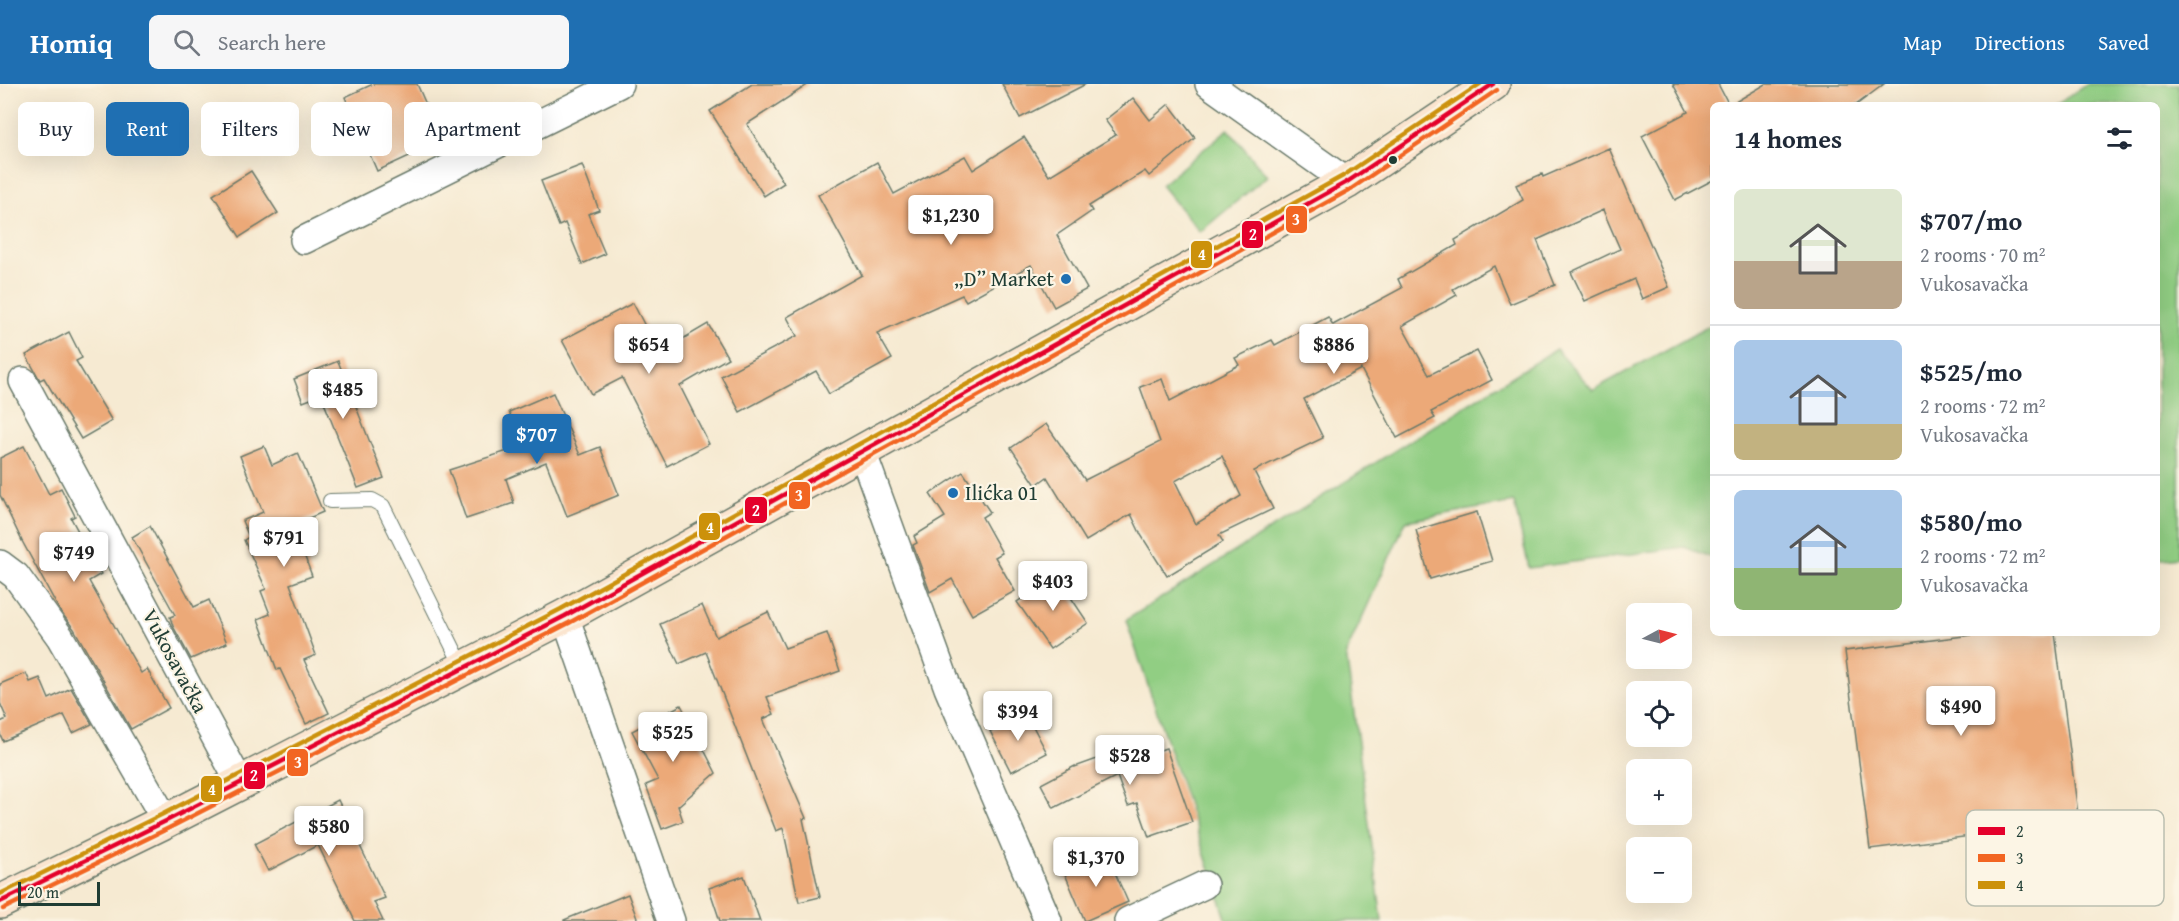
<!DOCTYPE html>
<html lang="en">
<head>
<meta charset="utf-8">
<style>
	body { margin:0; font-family:"Gentium Book Plus",serif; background:#f6f6f7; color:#1f2937; height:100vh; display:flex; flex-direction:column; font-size:22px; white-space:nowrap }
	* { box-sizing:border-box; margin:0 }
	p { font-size:20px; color:#747a83 }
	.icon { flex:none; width:33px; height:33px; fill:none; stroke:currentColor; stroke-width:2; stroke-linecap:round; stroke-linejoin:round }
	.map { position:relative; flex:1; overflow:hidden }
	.sheet { position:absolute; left:1710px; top:18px; width:450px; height:534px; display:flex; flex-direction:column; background:#fff; border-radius:9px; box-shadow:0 6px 24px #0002 }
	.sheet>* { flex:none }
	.hud { position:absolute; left:18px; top:18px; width:570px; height:54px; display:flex; gap:12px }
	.needle { width:39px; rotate:83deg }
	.controls { position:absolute; left:1626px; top:519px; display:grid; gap:12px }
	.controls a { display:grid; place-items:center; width:66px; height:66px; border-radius:9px; background:#fff; box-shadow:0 6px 24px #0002; font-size:30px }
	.scale { position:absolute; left:18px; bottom:15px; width:82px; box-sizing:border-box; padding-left:6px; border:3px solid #1f3d34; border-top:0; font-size:16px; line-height:21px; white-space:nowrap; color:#1f3d34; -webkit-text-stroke:4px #fcf5e5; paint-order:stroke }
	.price { position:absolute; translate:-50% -51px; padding:0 14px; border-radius:6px; background:#fff; color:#222; font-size:20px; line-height:39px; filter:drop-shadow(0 2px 3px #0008) }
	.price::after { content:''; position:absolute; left:50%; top:36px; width:18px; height:14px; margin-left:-9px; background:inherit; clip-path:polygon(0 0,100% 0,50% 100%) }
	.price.active { background:#1f6fb2; color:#fff }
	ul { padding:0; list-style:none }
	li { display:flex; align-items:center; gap:18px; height:150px; padding:0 24px }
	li+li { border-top:2px solid #e0e1e3 }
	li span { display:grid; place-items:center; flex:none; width:168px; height:120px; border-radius:9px; color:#555 }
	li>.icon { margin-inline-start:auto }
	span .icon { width:72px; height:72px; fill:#fffc; stroke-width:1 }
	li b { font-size:26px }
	h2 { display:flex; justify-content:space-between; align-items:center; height:72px; padding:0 24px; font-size:26px }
	.pill { padding:0 21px; border-radius:9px; background:#fff; box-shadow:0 6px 24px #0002; font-size:21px; line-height:54px }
	.pill.active { background:#1f6fb2; color:#fff }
	header { display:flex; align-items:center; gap:36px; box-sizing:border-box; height:84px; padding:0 30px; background:#1f6fb2; color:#fff }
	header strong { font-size:28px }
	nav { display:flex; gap:33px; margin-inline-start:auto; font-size:21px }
	.search { width:420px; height:54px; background:#f6f6f7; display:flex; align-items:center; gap:15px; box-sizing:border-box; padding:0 21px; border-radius:9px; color:#747a83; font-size:22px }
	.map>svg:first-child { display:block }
	.green { fill:#91ce83; stroke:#58865c; stroke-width:1.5 }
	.building { fill:#eca978; fill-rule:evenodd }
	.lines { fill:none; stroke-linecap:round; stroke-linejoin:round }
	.lane-casing { stroke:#6a7a6b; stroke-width:16 }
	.street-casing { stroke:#6a7a6b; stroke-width:30 }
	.secondary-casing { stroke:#6a7a6b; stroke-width:36 }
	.lane { stroke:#fff; stroke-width:14 }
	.street { stroke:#fff; stroke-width:27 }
	.secondary { stroke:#fbe5cf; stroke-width:33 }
	.bus-1-casing { stroke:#fcf5e5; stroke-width:9 }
	.bus-2-casing { stroke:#fcf5e5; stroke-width:9 }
	.bus-3-casing { stroke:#fcf5e5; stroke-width:9 }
	.bus-1 { stroke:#e4002b; stroke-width:4.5 }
	.bus-2 { stroke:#f26522; stroke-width:4.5 }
	.bus-3 { stroke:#cc910a; stroke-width:4.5 }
	.bus-dot { fill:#1f3d34; stroke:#fcf5e5; stroke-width:2 }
	.poi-dot { fill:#1f6fb2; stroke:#fcf5e5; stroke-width:2 }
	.labels { text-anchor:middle; stroke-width:4.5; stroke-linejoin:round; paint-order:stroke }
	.poi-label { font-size:21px; fill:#1f3d34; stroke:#fcf5e5; text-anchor:end }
	.street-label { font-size:21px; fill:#1f3d34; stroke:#fcf5e5 }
	.key { fill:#fcf5e5; stroke:#babeb0; stroke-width:1.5 }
	.key-label { font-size:16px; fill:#1f3d34 }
	.line-badge { stroke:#fcf5e5; stroke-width:2 }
	.badge-label { font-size:16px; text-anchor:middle; font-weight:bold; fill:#fff }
</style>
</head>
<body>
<header>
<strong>Homiq</strong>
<div class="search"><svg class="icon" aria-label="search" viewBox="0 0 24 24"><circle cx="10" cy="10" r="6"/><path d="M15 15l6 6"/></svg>Search here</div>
<nav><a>Map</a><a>Directions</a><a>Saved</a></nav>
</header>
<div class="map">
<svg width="2179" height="837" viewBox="0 0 2179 837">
	<rect width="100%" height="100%" fill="#fcf5e5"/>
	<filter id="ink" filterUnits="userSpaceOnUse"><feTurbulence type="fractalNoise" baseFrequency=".0167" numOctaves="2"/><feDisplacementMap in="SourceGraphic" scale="12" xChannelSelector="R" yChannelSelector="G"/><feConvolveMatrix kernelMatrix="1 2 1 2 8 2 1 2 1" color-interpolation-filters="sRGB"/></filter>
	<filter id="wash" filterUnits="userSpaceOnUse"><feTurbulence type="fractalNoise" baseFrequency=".008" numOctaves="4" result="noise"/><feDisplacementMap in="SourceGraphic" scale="24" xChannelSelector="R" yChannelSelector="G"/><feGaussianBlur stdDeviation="1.35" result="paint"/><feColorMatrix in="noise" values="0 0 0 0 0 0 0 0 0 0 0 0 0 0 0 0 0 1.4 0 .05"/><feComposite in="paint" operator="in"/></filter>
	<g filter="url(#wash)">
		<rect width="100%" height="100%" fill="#f6ead2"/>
		<g class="green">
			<path d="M2087 0H2179V473L2157 476V21H2056Z"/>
			<path d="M1228 45 1267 92 1200 148 1161 101Z"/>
			<path d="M1713 240V474L1684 463 1529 484 1514 418 1406 437 1346 569 1382 837H1227L1126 536 1556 265 1593 306Z"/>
		</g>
		<g id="blocks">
			<g class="building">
				<path d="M373 0H417L442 57 377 87 345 13Z"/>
				<path d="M752 0H809L747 40 784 99 764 112 710 27Z"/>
				<path d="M1002 0H1086L1020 34Z"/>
				<path d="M1673 0H1718L1729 21H1713V96L1675 116 1642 52 1688 28Z"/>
				<path d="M1766 0H1884L1856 21H1730Z"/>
				<path d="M1133 14 1150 36 1169 20 1195 54 1149 92 1145 87 1089 122 1092 127 1057 151 1087 205 1054 223 1031 181 966 217 962 211 877 249 892 275 829 310 816 287 740 328 721 292 797 252 787 233 862 191 818 111 877 78 894 110 965 72 973 86 1024 53 1049 92 1116 51 1105 36Z"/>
				<path d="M1609 64 1669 203 1642 215 1634 195 1585 217 1571 188 1620 165 1603 126 1537 156 1555 201 1510 220 1494 182 1453 205 1457 211 1402 242 1429 291 1477 267 1492 296 1431 328 1435 334 1397 354 1361 285 1304 315 1323 354 1254 387 1273 425 1219 451 1223 458 1167 492 1141 451 1131 430 1086 457 1047 393 1036 401 1011 364 1046 340 1085 396 1160 358 1140 303 1162 295 1170 317 1239 281 1235 274 1272 256 1275 261 1328 233 1333 241 1402 204 1398 195 1457 161 1455 156 1523 116 1516 101 1542 90 1543 93ZM1222 372 1241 412 1196 440 1175 397Z"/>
				<path d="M582 81 599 126 588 130 605 170 582 180 565 139 559 142 541 97Z"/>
				<path d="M251 87 278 129 240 153 213 111Z"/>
				<path d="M633 219 659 269 708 240 728 274 680 302 709 360 667 382 622 294 591 310 562 256Z"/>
				<path d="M69 248 82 274 76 277 112 337 81 355 44 294 40 296 26 271Z"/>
				<path d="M338 277 384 394 358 404 321 311 303 318 294 295Z"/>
				<path d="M553 309 580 371 600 363 619 411 567 432 546 378 506 395 514 419 466 435 449 386 523 362 509 328Z"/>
				<path d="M24 362 49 410 61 404 75 432 71 434 101 490 89 497 141 589 147 585 169 624 131 645 74 545 60 527 22 457 0 411V374Z"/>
				<path d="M264 362 272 381 298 369 323 428 293 441 312 492 290 500 316 571 304 576 329 629 306 640 280 585 277 586 258 535 270 530 261 507 266 505 244 456 249 453 242 437 263 428 240 372Z"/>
				<path d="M963 388 990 428 982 433 1002 469 995 473 1015 507 972 531 952 495 930 508 913 461 917 459 914 452 945 433 930 410Z"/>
				<path d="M1477 428 1492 477 1430 495 1416 446Z"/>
				<path d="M150 442 194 523 209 516 227 559 191 575 173 542 170 533 175 531 132 453Z"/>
				<path d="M1056 491 1088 539 1050 565 1017 518Z"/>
				<path d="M702 521 716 553 768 528 785 564 827 549 840 587 767 613 774 630 763 635 806 734 803 735 820 813 799 818 783 744 776 747 706 568 679 580 660 540Z"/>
				<path d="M1988 549H2055L2079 738 1870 765 1845 567Z"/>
				<path d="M26 589 30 598 40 594 49 615 71 604 92 640 73 649 64 631 3 657 0 650V638L7 635 0 619V600Z"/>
				<path d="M681 621 716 689 678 722 683 737 662 745 646 701 658 696 632 647Z"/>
				<path d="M1026 629 1047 669 1011 688 990 647Z"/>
				<path d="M1136 661 1140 673 1166 664 1192 738 1149 753 1137 719 1128 722 1117 692 1054 724 1041 700 1075 682V683Z"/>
				<path d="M338 716 385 814 374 818 383 837H355L318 761 268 787 254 760Z"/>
				<path d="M1107 771 1128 818 1085 837 1065 790Z"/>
				<path d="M744 792 760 837H720L709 804Z"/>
				<path d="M628 810 638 837H564V836Z"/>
			</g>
		</g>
	</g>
	<g filter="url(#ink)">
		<use href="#blocks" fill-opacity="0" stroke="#6a7a6b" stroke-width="1.5"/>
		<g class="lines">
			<defs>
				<path id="lane" d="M330 417 372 416 383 422 463 584"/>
				<g id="street">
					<path d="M1209 0 1347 98"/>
					<path d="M304 156 619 0"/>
					<path d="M23 297 240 699"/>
					<path d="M862 367 948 604 1048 837"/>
					<path d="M0 480 16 492 60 553 166 737"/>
					<path d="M565 532 671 837"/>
					<path d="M1128 837 1204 801"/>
				</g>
				<path id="secondary" d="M0 818 166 737 565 532 1347 98 1493 0"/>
			</defs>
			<use href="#lane" class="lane-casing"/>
			<use href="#street" class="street-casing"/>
			<use href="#secondary" class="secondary-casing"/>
			<use href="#lane" class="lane"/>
			<use href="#street" class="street"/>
			<use href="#secondary" class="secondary"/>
			<defs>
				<path id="bus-1" d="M0 818 166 737 565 532 1347 98 1493 0"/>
				<path id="bus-2" d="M3 825 169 744 569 539 1351 105 1497 6"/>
				<path id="bus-3" d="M0 810 163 730 561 525 1343 92 1480 0"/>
			</defs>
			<use href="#bus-1" class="bus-1-casing"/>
			<use href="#bus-2" class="bus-2-casing"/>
			<use href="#bus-3" class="bus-3-casing"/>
			<use href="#bus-1" class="bus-1"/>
			<use href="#bus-2" class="bus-2"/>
			<use href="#bus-3" class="bus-3"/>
		</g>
	</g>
	<circle class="bus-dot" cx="1393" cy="76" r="5"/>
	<g class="poi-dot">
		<circle cx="1066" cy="195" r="6"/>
		<circle cx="953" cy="409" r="6"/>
	</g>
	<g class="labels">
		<g class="poi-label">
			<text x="1054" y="202">„D” Market</text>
			<text x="965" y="416" text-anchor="start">Ilićka 01</text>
		</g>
		<g class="street-label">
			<text transform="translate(175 577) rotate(62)" y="7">Vukosavačka</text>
		</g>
	</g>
	<rect x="1966" y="726" width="198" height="96" rx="9" class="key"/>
	<rect x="1978" y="743" width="27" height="8" fill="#e4002b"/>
	<rect x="1978" y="770" width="27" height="8" fill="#f26522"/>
	<rect x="1978" y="797" width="27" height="8" fill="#cc910a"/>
	<g class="key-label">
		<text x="2016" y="753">2</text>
		<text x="2016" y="780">3</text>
		<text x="2016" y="807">4</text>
	</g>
	<g class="line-badge">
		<rect x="1285" y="121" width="23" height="29" rx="6" fill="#f26522"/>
		<rect x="1241" y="136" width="23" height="29" rx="6" fill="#e4002b"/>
		<rect x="1190" y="156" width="23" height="29" rx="6" fill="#cc910a"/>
		<rect x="788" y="397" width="23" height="29" rx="6" fill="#f26522"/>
		<rect x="744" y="412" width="24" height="28" rx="6" fill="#e4002b"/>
		<rect x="698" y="428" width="23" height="29" rx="6" fill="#cc910a"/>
		<rect x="286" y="664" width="23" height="29" rx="6" fill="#f26522"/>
		<rect x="243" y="677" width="23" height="29" rx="6" fill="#e4002b"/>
		<rect x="200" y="691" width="23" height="28" rx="6" fill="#cc910a"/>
	</g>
	<g class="badge-label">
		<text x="1296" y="141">3</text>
		<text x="1253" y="156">2</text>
		<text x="1202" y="176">4</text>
		<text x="799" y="417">3</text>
		<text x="756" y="432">2</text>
		<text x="710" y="449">4</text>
		<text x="298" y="684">3</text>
		<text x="254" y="697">2</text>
		<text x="212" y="711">4</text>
	</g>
</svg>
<div class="controls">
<a><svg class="needle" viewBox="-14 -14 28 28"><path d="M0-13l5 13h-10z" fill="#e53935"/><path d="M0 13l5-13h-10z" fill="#747a83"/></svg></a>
<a><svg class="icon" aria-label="locate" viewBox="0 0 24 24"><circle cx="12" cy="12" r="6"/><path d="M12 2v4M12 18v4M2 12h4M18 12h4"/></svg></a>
<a>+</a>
<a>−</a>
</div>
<div class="scale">20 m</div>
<b class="price" style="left:951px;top:162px">$1,230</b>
<b class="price" style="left:649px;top:291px">$654</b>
<b class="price" style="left:1334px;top:291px">$886</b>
<b class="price" style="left:343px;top:336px">$485</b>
<b class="price active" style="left:537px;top:381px">$707</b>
<b class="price" style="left:284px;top:484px">$791</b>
<b class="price" style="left:74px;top:499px">$749</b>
<b class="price" style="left:1053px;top:528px">$403</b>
<b class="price" style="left:1961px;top:653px">$490</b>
<b class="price" style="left:1018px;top:658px">$394</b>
<b class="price" style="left:673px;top:679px">$525</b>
<b class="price" style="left:1130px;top:702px">$528</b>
<b class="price" style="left:329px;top:773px">$580</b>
<b class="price" style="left:1096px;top:804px">$1,370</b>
<div class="hud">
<a class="pill">Buy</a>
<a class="pill active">Rent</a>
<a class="pill">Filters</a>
<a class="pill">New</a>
<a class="pill">Apartment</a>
</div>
<section class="sheet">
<h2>14 homes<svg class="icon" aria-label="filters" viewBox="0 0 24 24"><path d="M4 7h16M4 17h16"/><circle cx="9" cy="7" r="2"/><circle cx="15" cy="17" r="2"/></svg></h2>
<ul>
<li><span style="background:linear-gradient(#dfe7d0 60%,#b9a48a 0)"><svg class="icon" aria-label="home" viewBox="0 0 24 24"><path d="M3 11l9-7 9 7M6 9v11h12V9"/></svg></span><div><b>$707/mo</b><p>2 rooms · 70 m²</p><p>Vukosavačka</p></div></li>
<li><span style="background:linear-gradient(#a9c7e8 70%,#c2b280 0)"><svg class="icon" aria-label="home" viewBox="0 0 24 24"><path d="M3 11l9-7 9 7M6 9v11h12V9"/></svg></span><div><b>$525/mo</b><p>2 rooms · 72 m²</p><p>Vukosavačka</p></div></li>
<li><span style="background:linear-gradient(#a9c7e8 65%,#8fb573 0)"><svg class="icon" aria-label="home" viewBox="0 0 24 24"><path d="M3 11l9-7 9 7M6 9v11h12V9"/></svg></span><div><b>$580/mo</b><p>2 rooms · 72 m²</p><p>Vukosavačka</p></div></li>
</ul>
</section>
</div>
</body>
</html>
